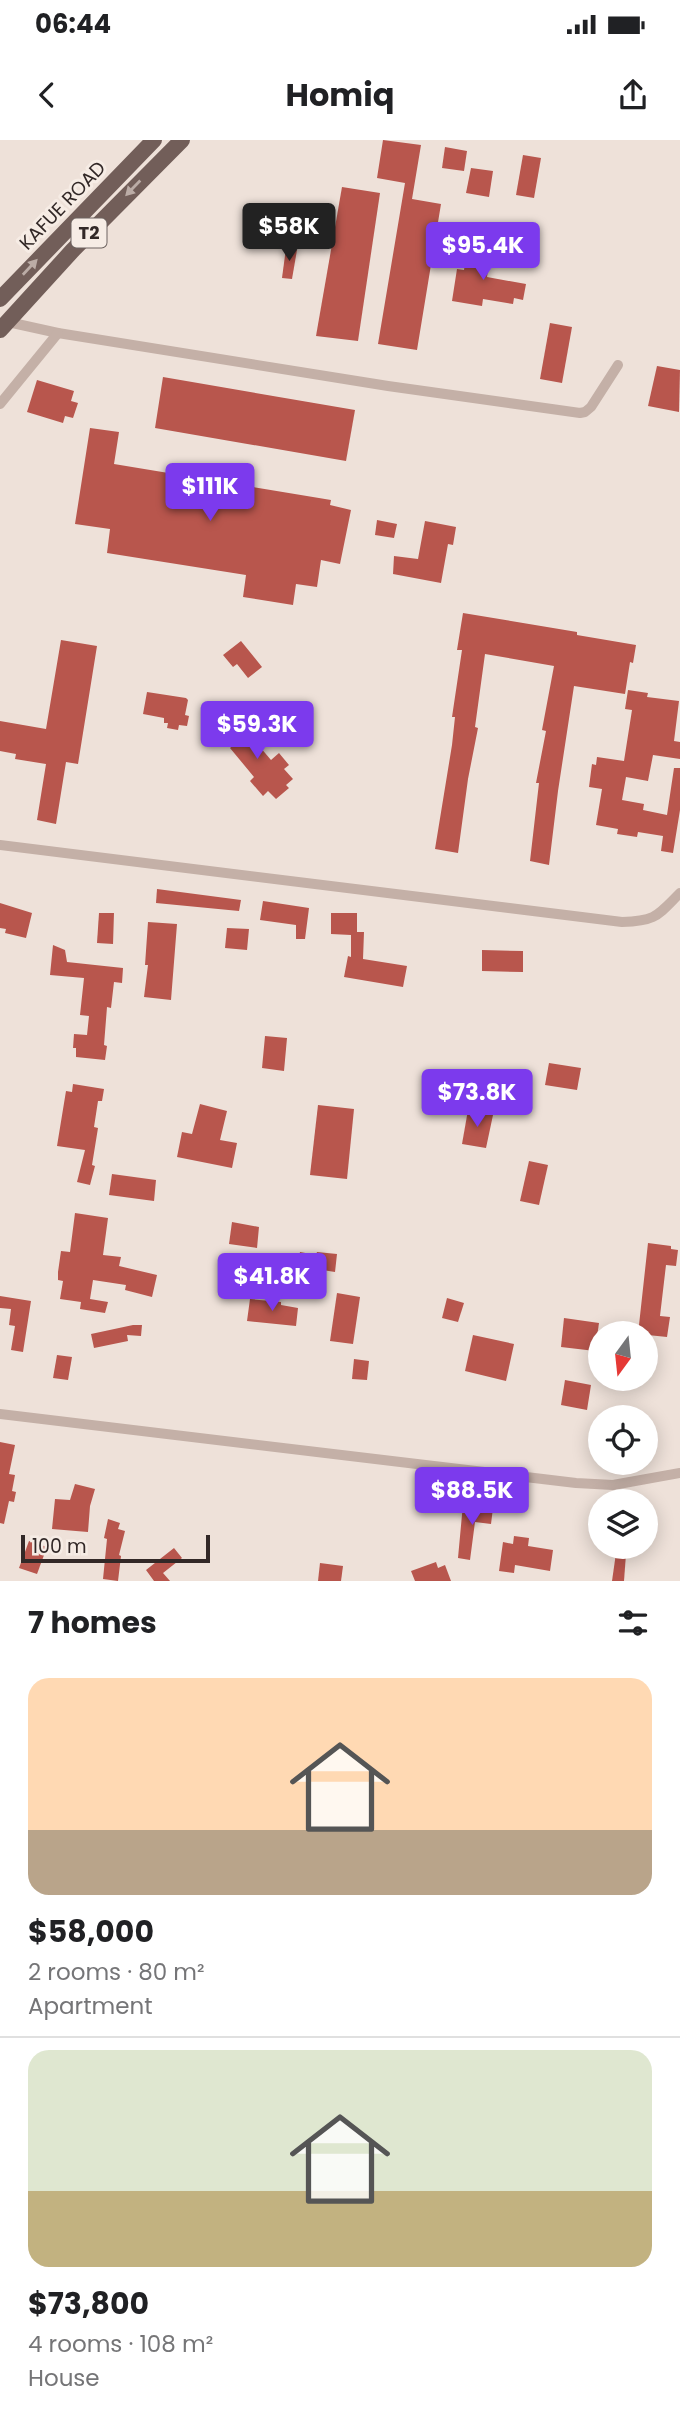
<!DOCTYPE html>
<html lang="en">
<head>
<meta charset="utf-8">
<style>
	body { margin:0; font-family:Poppins,sans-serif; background:#f6f6f6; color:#202124; height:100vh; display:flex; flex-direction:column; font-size:26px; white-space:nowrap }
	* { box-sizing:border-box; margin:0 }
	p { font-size:23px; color:#757577 }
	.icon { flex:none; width:38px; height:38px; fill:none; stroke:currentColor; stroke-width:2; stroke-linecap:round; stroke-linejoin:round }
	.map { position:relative; height:1441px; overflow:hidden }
	.drawer { display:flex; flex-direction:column; background:#fff; flex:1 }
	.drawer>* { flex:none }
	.needle { width:46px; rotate:195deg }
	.buttons { position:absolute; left:588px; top:1181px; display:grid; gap:14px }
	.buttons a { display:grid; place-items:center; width:70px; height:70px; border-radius:50%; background:#fff; box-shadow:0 4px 18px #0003; font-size:35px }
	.scale { position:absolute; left:21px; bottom:18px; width:189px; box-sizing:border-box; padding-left:7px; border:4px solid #322827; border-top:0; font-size:19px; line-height:24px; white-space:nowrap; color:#322827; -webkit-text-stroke:5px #f6ece5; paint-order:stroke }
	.price { position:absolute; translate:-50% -60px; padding:0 16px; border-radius:7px; background:#7c3aed; color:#fff; font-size:23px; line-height:46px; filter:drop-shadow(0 2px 4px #0008) }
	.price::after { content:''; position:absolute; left:50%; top:42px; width:21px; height:16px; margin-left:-10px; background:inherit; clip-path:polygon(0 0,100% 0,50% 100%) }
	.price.active { background:#222; color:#fff }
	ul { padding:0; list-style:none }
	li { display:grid; align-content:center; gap:14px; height:371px; padding:0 28px }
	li+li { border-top:2px solid #e0e0e0 }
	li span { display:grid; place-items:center; height:217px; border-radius:21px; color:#555 }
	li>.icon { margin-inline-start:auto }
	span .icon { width:126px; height:126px; fill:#fffc; stroke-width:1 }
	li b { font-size:30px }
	h2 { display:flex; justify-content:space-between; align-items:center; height:84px; padding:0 28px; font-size:30px }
	.status { display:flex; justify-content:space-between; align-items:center; height:49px; padding:0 35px; background:#fff; direction:ltr }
	.status svg { height:19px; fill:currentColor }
	header { display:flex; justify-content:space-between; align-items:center; height:91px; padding:0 28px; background:#fff; font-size:32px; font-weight:700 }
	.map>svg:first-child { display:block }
	.building { fill:#b8564d }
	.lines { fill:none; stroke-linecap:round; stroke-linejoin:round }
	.street { stroke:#c4b0a7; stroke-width:10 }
	.primary { stroke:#725e59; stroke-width:16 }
	.oneway { fill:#bbaca6 }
	.labels { text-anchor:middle; stroke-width:6; stroke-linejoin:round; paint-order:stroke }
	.shield { fill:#f6ece5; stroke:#6d6360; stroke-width:2 }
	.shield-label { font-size:18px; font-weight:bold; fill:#322827 }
	.street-label { font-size:19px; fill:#322827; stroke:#f6ece5 }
</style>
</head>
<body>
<div class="status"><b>06:44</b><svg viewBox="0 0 49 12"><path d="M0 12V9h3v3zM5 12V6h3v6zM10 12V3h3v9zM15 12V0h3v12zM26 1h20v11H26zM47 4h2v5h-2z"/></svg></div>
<header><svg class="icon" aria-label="back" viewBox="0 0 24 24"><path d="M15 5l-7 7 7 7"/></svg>Homiq<svg class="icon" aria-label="share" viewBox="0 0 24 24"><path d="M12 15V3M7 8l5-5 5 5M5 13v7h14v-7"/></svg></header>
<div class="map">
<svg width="680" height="1441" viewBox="0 0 680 1441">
	<rect width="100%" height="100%" fill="#eee1d9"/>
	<g class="building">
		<path d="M383 0 421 5 412 59 441 64 417 210 378 204 405 43 377 38Z"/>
		<path d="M445 7 467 11 464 31 442 28Z"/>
		<path d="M523 15 541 18 534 58 516 55Z"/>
		<path d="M471 28 493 31 489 57 466 53Z"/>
		<path d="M342 47 380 53 358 201 316 196Z"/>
		<path d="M468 106 491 110 487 137 526 144 523 160 514 158 513 164 483 159 482 166 452 161 457 129 464 130Z"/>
		<path d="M286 108 297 110 292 139 282 138Z"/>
		<path d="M550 183 572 187 562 243 540 239Z"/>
		<path d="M657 226 680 230 679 272 648 266Z"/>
		<path d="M163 237 355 270 346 321 155 288Z"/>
		<path d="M37 240 74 251 71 261 78 263 73 278 65 276 63 283 27 272Z"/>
		<path d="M90 288 119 292 114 324 331 360 330 365 351 370 340 424 321 420 317 447 296 444 293 465 243 457 246 435 107 413 110 389 75 384Z"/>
		<path d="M377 380 397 384 394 398 375 395Z"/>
		<path d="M425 381 456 387 453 405 448 404 441 443 393 434 394 416 418 419Z"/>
		<path d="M463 473 577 492V495L636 505 633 523 630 522 625 554 574 546 558 651 549 725 530 721 539 643H536L546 591 542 590 554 526 485 514 475 587 478 588 468 639 458 713 435 709 452 605 455 577H452L462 510H457Z"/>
		<path d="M61 500 97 506 78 624 66 622 56 684 37 680 46 624 15 619 16 614 0 611V581L46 589Z"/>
		<path d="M241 501 262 527 248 538 237 524 233 527 223 515Z"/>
		<path d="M628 550 648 553 647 557 679 561 674 601 680 602V619L653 615 648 641 626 637 622 660 644 664 643 670 667 675 674 628H680V670L673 713 661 711 663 696 638 692 637 697 617 694 618 689 596 685 602 649 589 647 592 624 596 625 597 617 624 621 632 570 625 569Z"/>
		<path d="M147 552 186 558 188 560 185 575 189 576 187 586 179 585 178 590 167 588 168 583H164V578L143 574Z"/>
		<path d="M213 583 243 587 271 620 279 613 289 625 284 629 293 639 286 645 289 648 276 659 268 651 263 656 250 641 254 637 230 608 241 599 212 595Z"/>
		<path d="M157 749 241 760 239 771 156 763Z"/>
		<path d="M263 761 309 768 305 799H296V785L260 780Z"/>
		<path d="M0 763 32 773 26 798 5 793 6 789 0 788Z"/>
		<path d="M99 773H114L113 804 97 803Z"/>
		<path d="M331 773H357V792H364L363 819 407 826 403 847 344 837 348 816 351 817V795L331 794Z"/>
		<path d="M148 782 177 784 171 860 144 857 148 825H145Z"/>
		<path d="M227 788 249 789 247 810 225 808Z"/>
		<path d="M53 805 65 810 67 822 123 828 122 843 114 842 111 868 107 867 104 905 107 906 105 920 76 917V908H73L74 894 87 895 89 876 80 875 84 838 50 835Z"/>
		<path d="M482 810 523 811V832L482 831Z"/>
		<path d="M265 896 287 898 284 931 262 928Z"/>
		<path d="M549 923 581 928 577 950 545 945Z"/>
		<path d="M73 944 104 949 102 961H98L94 987 98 988 92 1025 95 1026 90 1045 77 1042 85 1010 57 1006 66 951 72 952Z"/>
		<path d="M200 964 227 971 220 1000 237 1003 232 1028 177 1017 182 992 192 994Z"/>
		<path d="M318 965 354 969 347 1039 310 1035Z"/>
		<path d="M468 970 493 975 486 1008 462 1004Z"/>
		<path d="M529 1021 548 1025 539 1065 520 1061Z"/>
		<path d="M112 1034 156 1040 154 1061 109 1055Z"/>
		<path d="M75 1073 108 1078 103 1115 121 1117 119 1126 157 1135 152 1157 125 1150 126 1145 93 1140 90 1159 108 1162 105 1173 80 1169 81 1162 60 1159 63 1141 58 1140V1132L61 1111 70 1112Z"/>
		<path d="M232 1082 259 1087 257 1108 229 1104Z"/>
		<path d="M648 1103 671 1106V1109L678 1110 676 1126 666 1125 660 1176 670 1177 667 1197 638 1194Z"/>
		<path d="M300 1112 316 1115 317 1112 337 1114 335 1132 297 1126Z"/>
		<path d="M337 1153 360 1157 353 1204 330 1201Z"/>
		<path d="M0 1156 31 1161 23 1212 11 1210 15 1186 9 1185 11 1169 0 1168Z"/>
		<path d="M447 1158 464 1163 458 1182 442 1178Z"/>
		<path d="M250 1159 281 1162V1165L298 1168 296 1186 247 1181Z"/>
		<path d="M564 1178 599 1183 595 1211 561 1207Z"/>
		<path d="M133 1185H142L141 1196 127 1195 128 1201 94 1208 91 1194Z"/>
		<path d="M473 1195 514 1204 506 1241 465 1231Z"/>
		<path d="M57 1215 72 1217 68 1240 53 1238Z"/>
		<path d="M354 1219 369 1221 367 1240 352 1239Z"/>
		<path d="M565 1240 591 1245 587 1270 561 1265Z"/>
		<path d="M0 1302 15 1305 9 1334 15 1335 12 1351 16 1352 14 1362 9 1361 4 1384 0 1383Z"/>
		<path d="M75 1344 95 1349 90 1366 88 1392 52 1389 55 1359 70 1360Z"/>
		<path d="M463 1364 493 1368 491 1384 475 1382 470 1420 458 1418Z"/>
		<path d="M108 1379 120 1383 118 1389 125 1391 119 1415 121 1416 118 1441 103 1439 107 1399 104 1398Z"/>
		<path d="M514 1396 529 1398 528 1406 553 1410 550 1431 515 1425 514 1433 499 1431 503 1402 513 1404Z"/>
		<path d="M29 1401 47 1407 37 1434 19 1428Z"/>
		<path d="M174 1408 182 1418 163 1433 170 1441H154L146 1430Z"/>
		<path d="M616 1413 626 1414 624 1441H612Z"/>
		<path d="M436 1422 438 1428 445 1425 451 1441H415L411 1431Z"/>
		<path d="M320 1423 343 1426 341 1441H318Z"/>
	</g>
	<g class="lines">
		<g class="street">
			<path d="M8 182 58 193 388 246 580 273 585 272 591 267 618 225"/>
			<path d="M0 264 58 193"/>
			<path d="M0 705 622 782C656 781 657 776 680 753"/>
			<path d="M0 1274 576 1343 613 1345 680 1333"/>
		</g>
		<g class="primary">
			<path d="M0 159 154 0"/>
			<path d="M0 190 72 111 182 0"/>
		</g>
	</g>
	<defs><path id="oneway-solid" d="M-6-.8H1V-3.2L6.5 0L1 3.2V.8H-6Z" transform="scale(1.75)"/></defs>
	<g class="oneway">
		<use href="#oneway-solid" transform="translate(133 48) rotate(134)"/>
		<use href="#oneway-solid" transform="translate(30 127) rotate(-47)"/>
	</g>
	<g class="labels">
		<rect class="shield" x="71.5" y="78.5" width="35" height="29" rx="5"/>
		<g class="shield-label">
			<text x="89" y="99">T2</text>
		</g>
		<g class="street-label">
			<text transform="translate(62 65) rotate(-46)" y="7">KAFUE ROAD</text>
		</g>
	</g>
</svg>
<div class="buttons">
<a><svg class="needle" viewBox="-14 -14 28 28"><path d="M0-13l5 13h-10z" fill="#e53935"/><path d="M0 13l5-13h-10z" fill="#757577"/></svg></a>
<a><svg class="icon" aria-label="locate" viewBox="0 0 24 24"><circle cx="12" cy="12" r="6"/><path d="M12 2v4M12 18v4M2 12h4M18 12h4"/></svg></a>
<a><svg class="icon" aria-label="layers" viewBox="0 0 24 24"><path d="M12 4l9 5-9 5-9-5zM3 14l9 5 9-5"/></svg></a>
</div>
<div class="scale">100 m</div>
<b class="price active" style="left:289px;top:123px">$58K</b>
<b class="price" style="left:483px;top:142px">$95.4K</b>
<b class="price" style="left:210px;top:383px">$111K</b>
<b class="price" style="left:257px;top:621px">$59.3K</b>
<b class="price" style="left:477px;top:989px">$73.8K</b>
<b class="price" style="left:272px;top:1173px">$41.8K</b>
<b class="price" style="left:472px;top:1387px">$88.5K</b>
</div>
<section class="drawer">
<h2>7 homes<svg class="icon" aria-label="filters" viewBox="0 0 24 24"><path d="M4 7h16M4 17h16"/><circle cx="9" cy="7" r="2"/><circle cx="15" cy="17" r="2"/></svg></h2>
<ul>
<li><span style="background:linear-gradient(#ffd9b3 70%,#b9a48a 0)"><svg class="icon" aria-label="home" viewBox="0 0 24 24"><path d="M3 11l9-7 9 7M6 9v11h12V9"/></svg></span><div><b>$58,000</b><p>2 rooms · 80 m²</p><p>Apartment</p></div></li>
<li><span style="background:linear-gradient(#dfe7d0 65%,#c2b280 0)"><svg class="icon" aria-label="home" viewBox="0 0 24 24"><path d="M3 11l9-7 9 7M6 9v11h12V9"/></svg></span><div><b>$73,800</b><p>4 rooms · 108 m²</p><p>House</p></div></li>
</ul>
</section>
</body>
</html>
